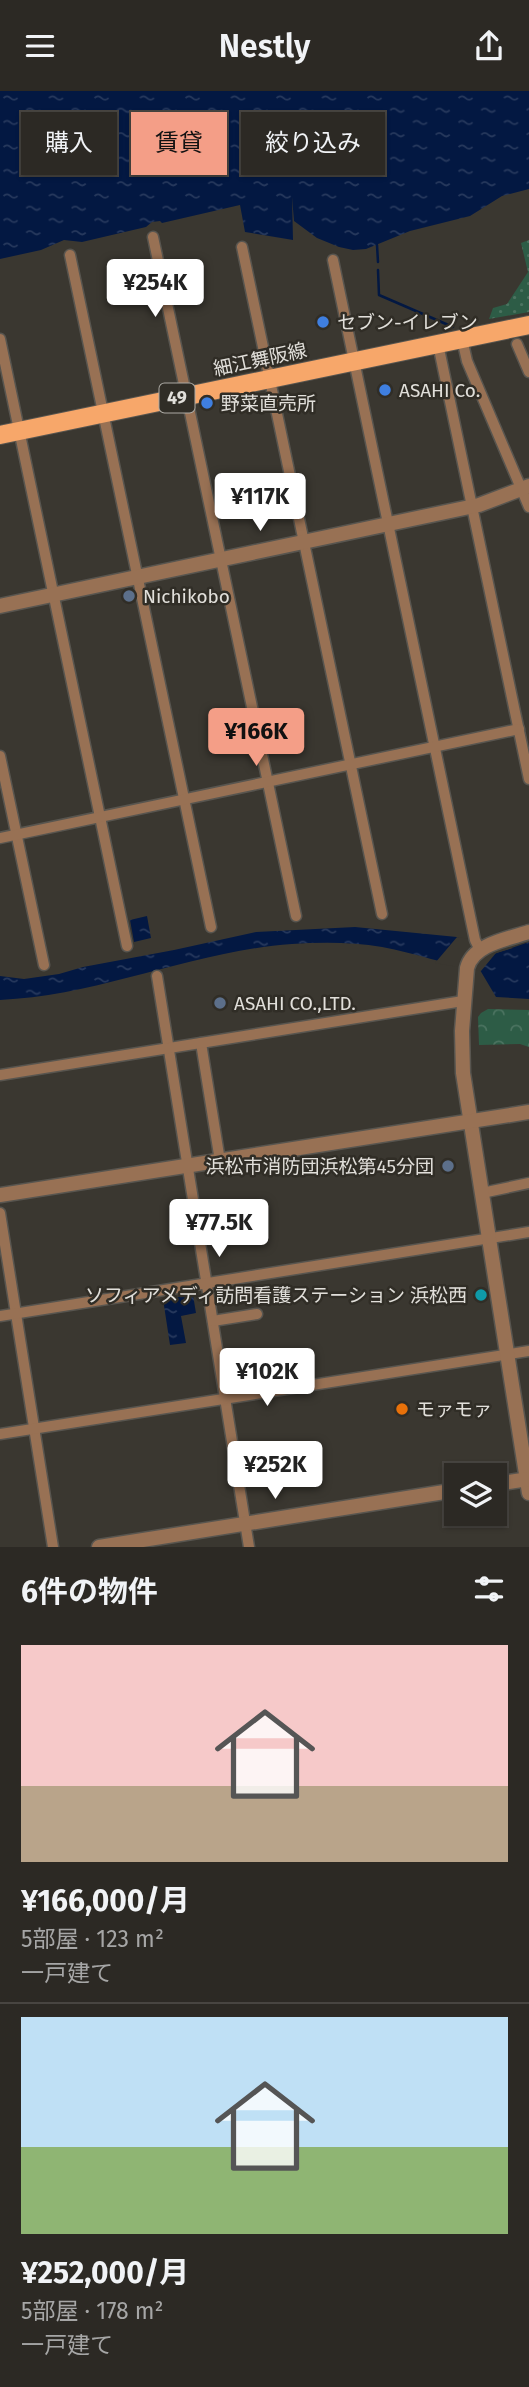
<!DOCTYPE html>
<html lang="ja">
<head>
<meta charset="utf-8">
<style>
	body { margin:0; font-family:"Fira Sans","Noto Sans JP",sans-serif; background:#34312c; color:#f1f3f6; height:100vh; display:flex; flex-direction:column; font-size:26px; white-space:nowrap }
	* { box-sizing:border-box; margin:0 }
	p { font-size:23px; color:#a6a6a6 }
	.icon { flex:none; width:38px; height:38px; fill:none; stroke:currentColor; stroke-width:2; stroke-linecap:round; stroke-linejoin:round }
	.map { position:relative; height:1456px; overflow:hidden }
	.sheet { display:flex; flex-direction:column; background:#2c2924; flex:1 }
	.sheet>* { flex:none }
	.guide { position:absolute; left:21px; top:21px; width:488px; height:63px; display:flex; gap:14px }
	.fabs { position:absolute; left:444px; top:1372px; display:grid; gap:14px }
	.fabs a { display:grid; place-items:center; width:63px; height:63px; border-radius:0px; background:#2c2924; box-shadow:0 2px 5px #0004,0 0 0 2px #484541; font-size:35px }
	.price { position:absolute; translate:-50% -60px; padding:0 16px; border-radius:7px; background:#fff; color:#222; font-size:23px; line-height:46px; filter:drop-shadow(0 2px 4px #0008) }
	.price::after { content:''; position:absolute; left:50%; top:42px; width:21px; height:16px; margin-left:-10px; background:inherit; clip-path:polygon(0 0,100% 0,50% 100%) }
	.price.selected { background:#f49e87; color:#111 }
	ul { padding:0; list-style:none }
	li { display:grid; align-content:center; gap:14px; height:371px; padding:0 21px }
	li+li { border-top:2px solid #484541 }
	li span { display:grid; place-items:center; height:217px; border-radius:0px; color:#555 }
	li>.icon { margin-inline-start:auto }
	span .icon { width:126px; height:126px; fill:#fffc; stroke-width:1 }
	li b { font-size:30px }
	h2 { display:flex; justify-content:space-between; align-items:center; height:84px; padding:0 21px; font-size:30px }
	.tag { padding:0 24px; border-radius:0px; background:#2c2924; box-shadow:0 2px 5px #0004,0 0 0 2px #484541; font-size:24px; line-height:63px }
	.tag.selected { background:#f49e87; color:#111 }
	header { display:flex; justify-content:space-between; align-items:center; height:91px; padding:0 21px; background:#2c2924; font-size:32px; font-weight:600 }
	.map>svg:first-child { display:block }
	.green { fill:url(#green-dots) }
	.forest { fill:url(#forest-crowns) }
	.water { fill:url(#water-ripples) }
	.pier { fill:#3a3730 }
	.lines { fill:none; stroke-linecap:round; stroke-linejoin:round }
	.stream { stroke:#031842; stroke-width:2.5 }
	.minor-casing { stroke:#58554f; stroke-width:13 }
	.tertiary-casing { stroke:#58554f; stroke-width:17 }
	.primary-casing { stroke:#58554f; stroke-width:20 }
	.minor { stroke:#987154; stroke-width:10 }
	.tertiary { stroke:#987154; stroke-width:14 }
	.primary { stroke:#f7a76a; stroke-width:18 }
	.shop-dot { fill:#3f7fe0; stroke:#302d26; stroke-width:2.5 }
	.service-dot { fill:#5c6f8a; stroke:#302d26; stroke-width:2.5 }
	.culture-dot { fill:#0f9aa8; stroke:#302d26; stroke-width:2.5 }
	.food-dot { fill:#e8710a; stroke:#302d26; stroke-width:2.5 }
	.labels { text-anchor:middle; stroke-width:5; stroke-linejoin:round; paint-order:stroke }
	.shield { fill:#302d26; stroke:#acaaa4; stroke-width:2 }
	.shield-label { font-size:18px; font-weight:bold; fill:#e1dfda }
	.poi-label { font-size:19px; fill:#e1dfda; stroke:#302d26; text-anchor:start }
	.street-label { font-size:19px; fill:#e1dfda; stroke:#302d26 }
</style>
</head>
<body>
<header><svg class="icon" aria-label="menu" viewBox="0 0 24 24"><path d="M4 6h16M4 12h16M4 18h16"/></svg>Nestly<svg class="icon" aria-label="share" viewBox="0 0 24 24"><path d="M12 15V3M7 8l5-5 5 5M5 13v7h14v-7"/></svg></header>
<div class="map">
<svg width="529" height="1456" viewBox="0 0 529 1456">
	<defs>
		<pattern id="green-dots" width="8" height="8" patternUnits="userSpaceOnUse" patternTransform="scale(1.75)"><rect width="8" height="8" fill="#2d5c46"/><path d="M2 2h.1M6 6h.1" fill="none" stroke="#4b7360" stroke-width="1.8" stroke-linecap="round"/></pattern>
		<pattern id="forest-crowns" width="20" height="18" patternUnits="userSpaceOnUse" patternTransform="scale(1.75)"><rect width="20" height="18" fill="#2d5c46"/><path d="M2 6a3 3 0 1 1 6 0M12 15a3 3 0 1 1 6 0" fill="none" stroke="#4b7360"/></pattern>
		<pattern id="water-ripples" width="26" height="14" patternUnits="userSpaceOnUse" patternTransform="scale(1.75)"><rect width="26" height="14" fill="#031842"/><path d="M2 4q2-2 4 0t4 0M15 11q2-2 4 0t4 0" fill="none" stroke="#27395d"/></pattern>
	</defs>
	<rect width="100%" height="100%" fill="#3a3730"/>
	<path class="green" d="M529 149V221L489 228 493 217 507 213 528 181 521 152Z"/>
	<path class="forest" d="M488 918 529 919V956L520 953 479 954 478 926 481 922Z"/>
	<g class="water">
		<path d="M0 0H529V98L502 105 470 125 410 140 366 158 353 159 339 156 317 147 294 130 292 106 293 149 245 141 240 114 162 132 160 130 152 131 146 136 82 151 64 149 41 159 0 168Z"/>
		<path d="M147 825 151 847 134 851 130 829Z"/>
		<path d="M355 836 457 846 494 863 529 851V908L496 906 480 879C447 874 415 862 382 856 353 851 322 851 292 853 193 860 99 905 0 909V885L24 888 59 883 83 876 174 859 256 841Z"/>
		<path d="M193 1204 196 1222 181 1225 186 1252 170 1254 163 1208Z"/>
	</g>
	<path class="pier" d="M457 846 470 848 494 859 506 855 513 857 496 862 481 880 435 872Z"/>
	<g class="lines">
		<g class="stream">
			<path d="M377 154 378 171"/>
			<path d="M378 179 379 204 453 236"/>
		</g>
		<defs>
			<g id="minor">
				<path d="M153 146 296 825"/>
				<path d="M242 156 382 823"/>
				<path d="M70 164 211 836"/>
				<path d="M333 169 475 849 480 859"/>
				<path d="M0 248 127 855"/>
				<path d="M462 248 467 270 529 416"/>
				<path d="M438 253 529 688"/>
				<path d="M517 253 529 281"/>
				<path d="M0 665 44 874"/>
				<path d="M0 747 519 638"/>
				<path d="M157 885 249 1456"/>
				<path d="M201 952 220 1070"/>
				<path d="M0 984 463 910"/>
				<path d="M482 1102 529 1092"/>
				<path d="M0 1122 53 1456"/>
				<path d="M0 1225 529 1141"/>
				<path d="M213 1230 257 1223"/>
				<path d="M0 1343 529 1260"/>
			</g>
			<g id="tertiary">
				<path d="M0 515 479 414 529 395"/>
				<path d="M529 841C508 848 473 853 467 877L462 940 463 982 529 1402"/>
				<path d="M0 1104 529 1021"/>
				<path d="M495 1393 529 1388"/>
				<path d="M99 1456 457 1399"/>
			</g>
			<path id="primary" d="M0 344 529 234"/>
		</defs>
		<use href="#minor" class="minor-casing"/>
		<use href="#tertiary" class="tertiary-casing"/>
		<use href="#primary" class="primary-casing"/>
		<use href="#minor" class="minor"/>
		<use href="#tertiary" class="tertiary"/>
		<use href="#primary" class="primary"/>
	</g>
	<g class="shop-dot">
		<circle cx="323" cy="231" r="7"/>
		<circle cx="385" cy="299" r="7"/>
		<circle cx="207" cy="312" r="7"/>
	</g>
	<g class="service-dot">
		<circle cx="129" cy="505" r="7"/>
		<circle cx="220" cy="912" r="7"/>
		<circle cx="448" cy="1075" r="7"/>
	</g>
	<circle class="culture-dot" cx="481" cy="1204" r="7"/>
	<circle class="food-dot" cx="402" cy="1318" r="7"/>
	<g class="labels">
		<rect class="shield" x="159.5" y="292.5" width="35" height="29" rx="5"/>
		<g class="shield-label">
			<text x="177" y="313">49</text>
		</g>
		<g class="poi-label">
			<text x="337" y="238">セブン-イレブン</text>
			<text x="399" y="306">ASAHI Co.</text>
			<text x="221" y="319">野菜直売所</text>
			<text x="143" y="512">Nichikobo</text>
			<text x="234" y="919">ASAHI CO.,LTD.</text>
			<text x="434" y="1082" text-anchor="end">浜松市消防団浜松第45分団</text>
			<text x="467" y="1211" text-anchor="end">ソフィアメディ訪問看護ステーション 浜松西</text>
			<text x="416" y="1325">モァモァ</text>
		</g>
		<g class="street-label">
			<text transform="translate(260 268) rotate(-12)" y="7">細江舞阪線</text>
		</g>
	</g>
</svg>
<div class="fabs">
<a><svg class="icon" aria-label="layers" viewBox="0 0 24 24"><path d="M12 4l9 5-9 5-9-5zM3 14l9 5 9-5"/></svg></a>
</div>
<b class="price" style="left:155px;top:228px">¥254K</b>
<b class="price" style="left:260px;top:442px">¥117K</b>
<b class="price selected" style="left:256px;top:677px">¥166K</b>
<b class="price" style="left:219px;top:1168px">¥77.5K</b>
<b class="price" style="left:267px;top:1317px">¥102K</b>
<b class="price" style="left:275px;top:1410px">¥252K</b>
<div class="guide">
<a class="tag">購入</a>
<a class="tag selected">賃貸</a>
<a class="tag">絞り込み</a>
</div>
</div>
<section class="sheet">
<h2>6件の物件<svg class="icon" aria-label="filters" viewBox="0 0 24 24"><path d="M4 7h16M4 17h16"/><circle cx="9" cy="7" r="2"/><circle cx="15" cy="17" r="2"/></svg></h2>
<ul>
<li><span style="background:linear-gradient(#f6c9c9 65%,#b9a48a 0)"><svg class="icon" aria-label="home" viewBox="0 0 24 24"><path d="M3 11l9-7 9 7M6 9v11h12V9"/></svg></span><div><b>¥166,000/月</b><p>5部屋 · 123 m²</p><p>一戸建て</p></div></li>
<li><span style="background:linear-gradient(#bfe0f5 60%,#8fb573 0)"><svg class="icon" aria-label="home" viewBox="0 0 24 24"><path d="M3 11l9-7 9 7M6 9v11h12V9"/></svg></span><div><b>¥252,000/月</b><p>5部屋 · 178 m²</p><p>一戸建て</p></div></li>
</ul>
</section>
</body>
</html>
